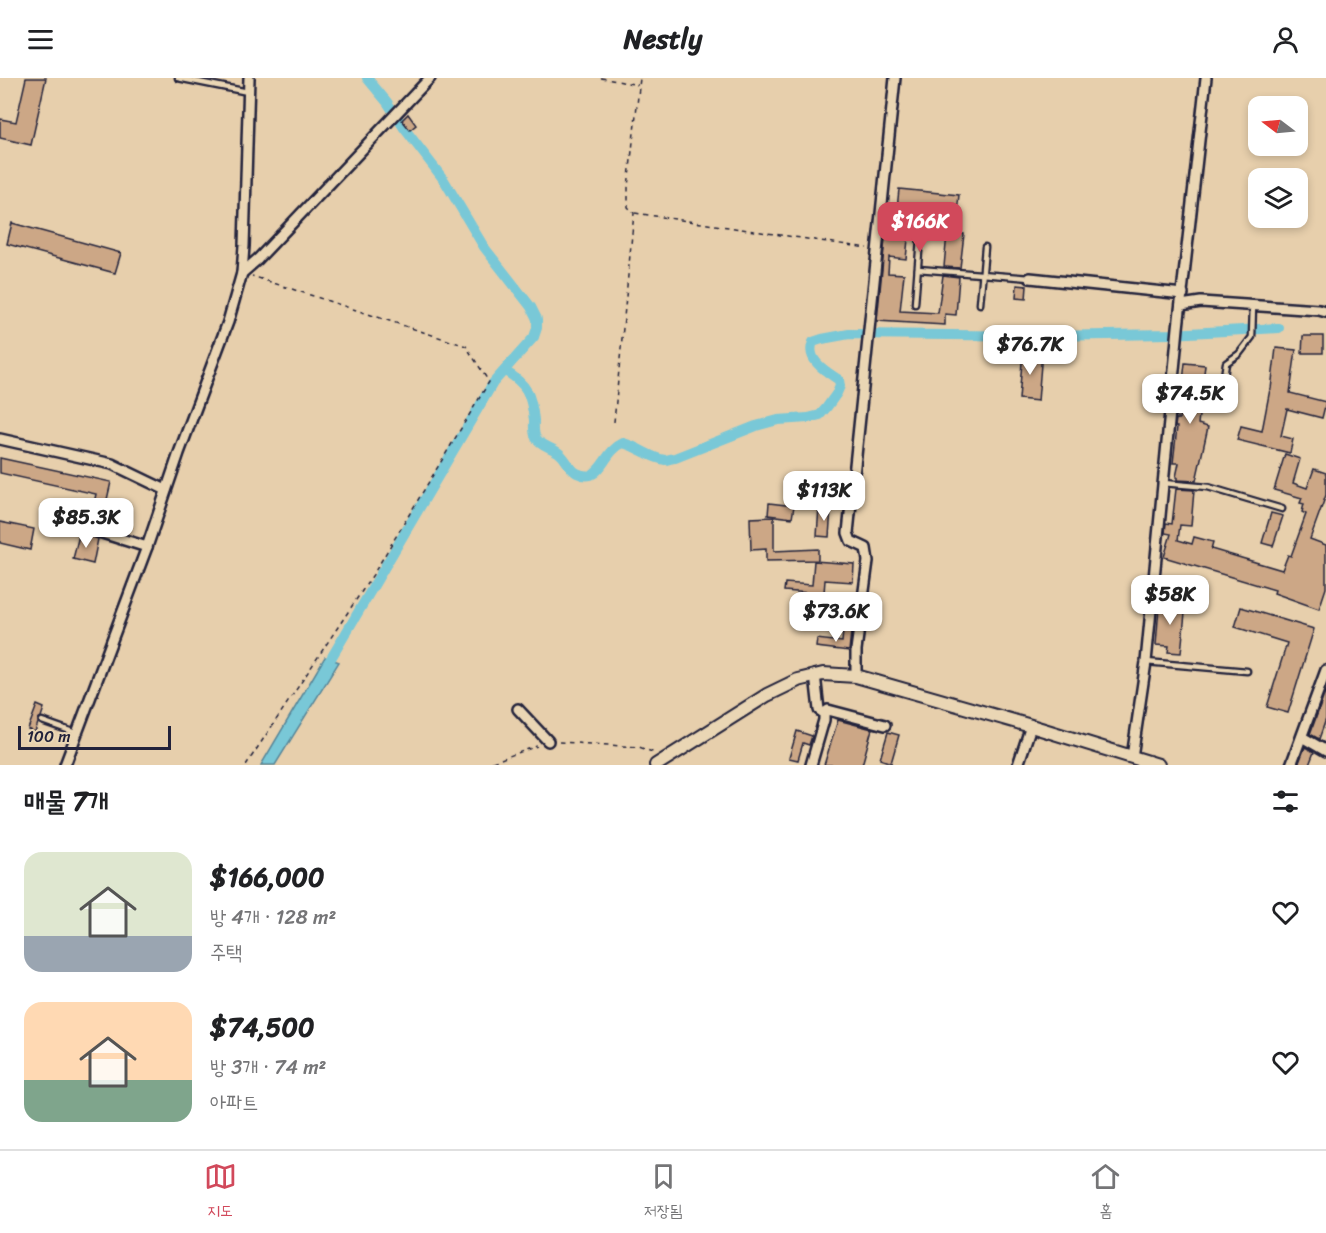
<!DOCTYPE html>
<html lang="ko">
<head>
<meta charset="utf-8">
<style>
	body { margin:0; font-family:Sriracha,"Poor Story",sans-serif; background:#f2f2f2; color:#202124; height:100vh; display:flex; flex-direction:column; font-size:22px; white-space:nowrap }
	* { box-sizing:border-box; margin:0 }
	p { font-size:20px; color:#757577 }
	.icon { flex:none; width:33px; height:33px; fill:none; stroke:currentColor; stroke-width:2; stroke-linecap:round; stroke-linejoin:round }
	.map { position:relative; height:687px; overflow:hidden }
	.side { display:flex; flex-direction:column; background:#fff; flex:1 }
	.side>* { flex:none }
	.needle { width:39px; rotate:286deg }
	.controls { position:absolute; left:1248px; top:18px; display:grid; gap:12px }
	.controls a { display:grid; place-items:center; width:60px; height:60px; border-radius:12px; background:#fff; box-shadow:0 3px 9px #0003; font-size:30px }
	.scale { position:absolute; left:18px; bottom:15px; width:153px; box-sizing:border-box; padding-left:6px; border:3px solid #22223b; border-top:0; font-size:16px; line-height:21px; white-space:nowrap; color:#22223b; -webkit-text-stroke:4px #ead6b4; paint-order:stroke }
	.price { position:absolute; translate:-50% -51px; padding:0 14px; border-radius:12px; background:#fff; color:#222; font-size:20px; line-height:39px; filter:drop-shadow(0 2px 3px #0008) }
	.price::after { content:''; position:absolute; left:50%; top:36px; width:18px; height:14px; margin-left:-9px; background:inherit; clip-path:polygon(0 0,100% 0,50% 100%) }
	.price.active { background:#d1495b; color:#fff }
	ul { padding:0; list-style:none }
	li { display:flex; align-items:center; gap:18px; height:150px; padding:0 24px }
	li span { display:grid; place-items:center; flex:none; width:168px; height:120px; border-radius:18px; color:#555 }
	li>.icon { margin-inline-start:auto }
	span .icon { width:72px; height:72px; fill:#fffc; stroke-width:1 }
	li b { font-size:26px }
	h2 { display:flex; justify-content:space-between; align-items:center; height:72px; padding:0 24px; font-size:26px }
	header { display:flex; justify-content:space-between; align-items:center; height:78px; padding:0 24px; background:#fff; font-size:27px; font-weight:800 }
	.tabs { display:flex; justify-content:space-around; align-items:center; height:84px; border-top:2px solid #e0e0e0; background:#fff; font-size:16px; color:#757577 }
	.tabs a { display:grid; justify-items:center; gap:3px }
	.tabs .active { color:#d1495b }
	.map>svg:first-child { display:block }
	.water { fill:#79c8d7; stroke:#568699; stroke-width:1.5 }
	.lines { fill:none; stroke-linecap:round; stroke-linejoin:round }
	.canal { stroke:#79c8d7; stroke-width:10 }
	.building { fill:#cca786; stroke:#22223b; stroke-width:1.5 }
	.lane-casing { stroke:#22223b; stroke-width:9 }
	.street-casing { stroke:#22223b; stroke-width:14 }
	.secondary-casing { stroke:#22223b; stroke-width:16 }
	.path { stroke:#22223b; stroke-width:1.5; stroke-dasharray:4.5 4.5; stroke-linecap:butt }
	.lane { stroke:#ead6b4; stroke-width:4.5 }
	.street { stroke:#ead6b4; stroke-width:9 }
	.secondary { stroke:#ead6b4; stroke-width:12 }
</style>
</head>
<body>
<header><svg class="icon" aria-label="menu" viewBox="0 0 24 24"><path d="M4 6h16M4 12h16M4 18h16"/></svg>Nestly<svg class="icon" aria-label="person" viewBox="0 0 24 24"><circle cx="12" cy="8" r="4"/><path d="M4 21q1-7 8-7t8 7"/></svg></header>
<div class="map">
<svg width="1326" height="687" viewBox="0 0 1326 687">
	<rect width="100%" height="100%" fill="#e7cfac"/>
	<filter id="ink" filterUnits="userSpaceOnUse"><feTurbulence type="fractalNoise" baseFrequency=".0167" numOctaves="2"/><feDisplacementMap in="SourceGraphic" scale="12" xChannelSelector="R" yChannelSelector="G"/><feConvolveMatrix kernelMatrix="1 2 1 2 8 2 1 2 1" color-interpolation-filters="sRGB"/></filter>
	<g filter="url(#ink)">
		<path class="water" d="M325 579 339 584 275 687H261Z"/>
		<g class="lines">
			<g class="canal">
				<path d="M505 293C527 306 531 316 534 342 534 348 533 354 536 360 540 367 552 370 559 375 566 380 569 391 577 395 581 397 587 398 591 397 603 392 607 372 623 365 637 368 652 381 665 382 668 382 672 380 675 380L756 348 778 342 808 340 820 337 827 329 837 315 840 308 839 302C827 294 805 282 813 264L822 261 849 256 1043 258 1171 256 1279 250"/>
				<path d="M323 594 493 305 534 259 537 250V241L531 229 484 169 444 102 404 50 387 24 367 0"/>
			</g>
		</g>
		<g class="building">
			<path d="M26 0H46L31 67 0 60V41L16 44Z"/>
			<path d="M408 36 416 47 410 52 402 42Z"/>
			<path d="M899 111 959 117 956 143 959 144 958 156H964L960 190 944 189 947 155 909 151 906 181 889 179 888 195 904 196 900 233 938 235 943 197 959 199 956 237 945 236V247L877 243 887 140 896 141Z"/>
			<path d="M12 145 121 175 115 195 7 166Z"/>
			<path d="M1017 207 1027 208 1026 221 1016 220Z"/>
			<path d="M1303 258H1323V275H1302Z"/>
			<path d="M1276 270 1296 272 1290 315 1326 324 1322 340 1287 331 1281 358 1293 361 1290 375 1237 362 1241 348 1262 353 1270 311H1271Z"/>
			<path d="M1023 272 1042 274 1038 323 1019 321Z"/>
			<path d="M1185 285 1205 287 1198 346 1208 349 1196 403 1177 402V399H1176L1179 385H1173L1177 349H1175L1176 341H1179Z"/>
			<path d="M1285 376 1300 381 1293 405 1307 410 1314 391 1326 395V417L1310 461 1326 467V510L1319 531 1274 515 1275 512 1164 479 1171 456 1165 455 1166 445 1172 446 1176 411 1194 412 1191 448 1180 447 1178 462 1192 466 1194 459 1213 464 1211 471 1282 492 1288 477 1291 478 1306 436 1302 434 1304 426 1300 425 1302 420 1274 412Z"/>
			<path d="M0 380 111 404 101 448 90 444 96 416 0 395Z"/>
			<path d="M809 400 834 403 833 412 808 410Z"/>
			<path d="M769 425 794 428 792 440 768 437Z"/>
			<path d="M819 429 831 430 829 459 817 458Z"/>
			<path d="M1271 435 1283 438 1273 468 1262 465Z"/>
			<path d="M774 439V473L818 471V482L766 483V471L751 472 750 440Z"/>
			<path d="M0 444 34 451 30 472 0 465Z"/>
			<path d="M80 453 84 456 98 461 93 486 73 481Z"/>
			<path d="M814 483 854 486 853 504 825 502 821 553 812 552 813 530H808L809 515 784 513 785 505 812 507Z"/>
			<path d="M1160 517 1172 518 1171 533 1185 535 1181 575 1168 574 1169 568 1156 567Z"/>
			<path d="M1241 529 1314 551 1288 635 1267 629 1287 565 1235 549Z"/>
			<path d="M843 553 851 554 849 573 816 569 817 561 842 564Z"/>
			<path d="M1326 612V641L1319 661 1310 656Z"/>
			<path d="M37 627 44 630 41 639 38 641V645L35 654 28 651Z"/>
			<path d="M838 642 872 651 862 687H824Z"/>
			<path d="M797 653 812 658 809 667 803 665 798 682 789 680Z"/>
			<path d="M888 654 899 657 891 685 880 681Z"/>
			<path d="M1305 669 1314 674 1309 687H1298Z"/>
		</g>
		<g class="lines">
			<defs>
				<g id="lane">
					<path d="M178 0 248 14"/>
					<path d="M918 191 1030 200"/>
					<path d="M915 226 920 161"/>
					<path d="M980 226 985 169"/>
					<path d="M1221 319 1226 285 1239 276 1252 259 1253 227"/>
					<path d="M1163 405 1208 409 1282 431"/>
					<path d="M1146 584 1247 593"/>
					<path d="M42 643 76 655"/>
				</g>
				<g id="street">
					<path d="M242 195 258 181 430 0"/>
					<path d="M1030 200 1183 216"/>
					<path d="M1181 227 1201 224 1319 232 1326 234"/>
					<path d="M0 361 112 386 166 412"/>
					<path d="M86 450 147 469"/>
					<path d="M856 598V572L868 483 866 470 851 463 848 455 895 0"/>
					<path d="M518 631 548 663"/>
					<path d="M824 635 828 632 885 647"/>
					<path d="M1302 659 1326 673"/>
					<path d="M1132 679 1146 584 1178 250 1206 0"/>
					<path d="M65 687 147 469 179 375 228 244 242 195 244 168 249 0"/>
					<path d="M811 687 824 642V635L819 632 815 597"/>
					<path d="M1018 687 1031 648"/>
					<path d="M1291 687 1326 592"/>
				</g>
				<path id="secondary" d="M656 687 767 617 798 602 823 596 856 598 1031 648 1158 687"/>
			</defs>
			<use href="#lane" class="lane-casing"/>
			<use href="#street" class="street-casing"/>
			<use href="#secondary" class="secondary-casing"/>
			<g class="path">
				<path d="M601 0 638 7"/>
				<path d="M635 135 867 170"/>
				<path d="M614 344 634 135 628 129V109L640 0"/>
				<path d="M559 664 639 669 655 675"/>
				<path d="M246 687 374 495 489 304 466 268 252 198"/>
				<path d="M484 687 537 668"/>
			</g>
			<use href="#lane" class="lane"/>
			<use href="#street" class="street"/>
			<use href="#secondary" class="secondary"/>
		</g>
	</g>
</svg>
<div class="controls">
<a><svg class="needle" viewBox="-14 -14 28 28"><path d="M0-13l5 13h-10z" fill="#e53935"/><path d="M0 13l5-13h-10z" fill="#757577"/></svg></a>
<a><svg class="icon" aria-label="layers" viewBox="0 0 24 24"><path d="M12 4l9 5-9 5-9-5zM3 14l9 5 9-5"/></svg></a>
</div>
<div class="scale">100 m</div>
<b class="price active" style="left:920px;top:175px">$166K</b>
<b class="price" style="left:1030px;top:298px">$76.7K</b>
<b class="price" style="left:1190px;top:347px">$74.5K</b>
<b class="price" style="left:824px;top:444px">$113K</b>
<b class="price" style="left:86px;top:471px">$85.3K</b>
<b class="price" style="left:1170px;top:548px">$58K</b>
<b class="price" style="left:836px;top:565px">$73.6K</b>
</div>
<section class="side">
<h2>매물 7개<svg class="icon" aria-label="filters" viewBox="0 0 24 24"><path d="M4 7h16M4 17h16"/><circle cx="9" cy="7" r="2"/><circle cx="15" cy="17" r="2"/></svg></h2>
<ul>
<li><span style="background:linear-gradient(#dfe7d0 70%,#9aa5b1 0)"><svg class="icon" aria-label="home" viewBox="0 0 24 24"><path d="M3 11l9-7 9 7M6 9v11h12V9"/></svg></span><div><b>$166,000</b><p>방 4개 · 128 m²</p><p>주택</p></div><svg class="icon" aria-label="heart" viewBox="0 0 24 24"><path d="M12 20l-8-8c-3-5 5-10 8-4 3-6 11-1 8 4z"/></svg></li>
<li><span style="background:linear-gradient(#ffd9b3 65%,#7fa58c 0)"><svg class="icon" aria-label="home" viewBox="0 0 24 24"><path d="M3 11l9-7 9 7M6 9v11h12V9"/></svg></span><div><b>$74,500</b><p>방 3개 · 74 m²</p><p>아파트</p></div><svg class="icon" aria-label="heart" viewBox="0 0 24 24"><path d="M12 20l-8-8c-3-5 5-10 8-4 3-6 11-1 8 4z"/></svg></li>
</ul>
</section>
<nav class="tabs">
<a class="active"><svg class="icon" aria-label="map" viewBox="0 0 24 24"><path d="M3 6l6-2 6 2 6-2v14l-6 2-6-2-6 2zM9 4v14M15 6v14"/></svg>지도</a>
<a><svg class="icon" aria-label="saved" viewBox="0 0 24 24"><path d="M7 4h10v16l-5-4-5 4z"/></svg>저장됨</a>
<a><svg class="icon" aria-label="home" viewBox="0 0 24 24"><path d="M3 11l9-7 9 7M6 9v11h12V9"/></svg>홈</a>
</nav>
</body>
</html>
